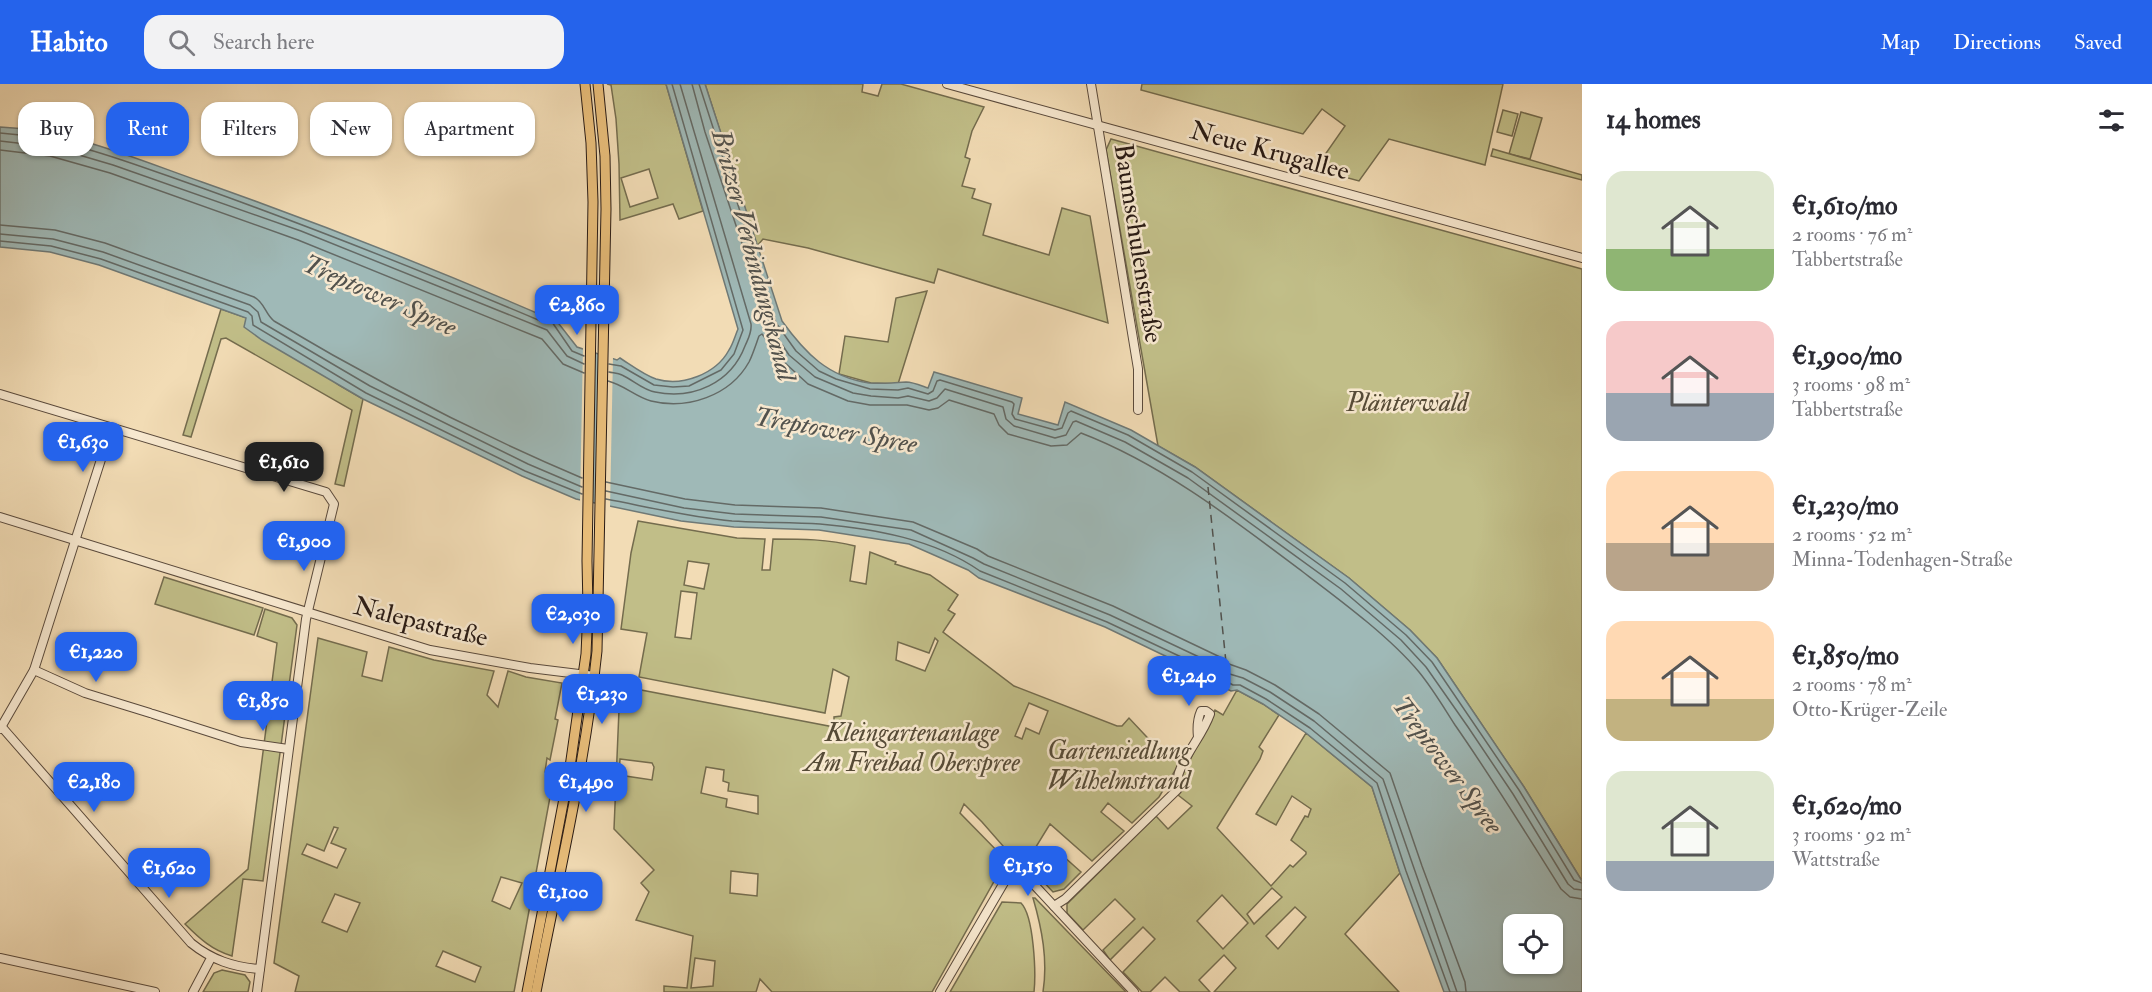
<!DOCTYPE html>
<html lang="en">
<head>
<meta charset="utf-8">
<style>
	body { margin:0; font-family:"IM FELL Double Pica",serif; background:#f2f2f3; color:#2b2b33; height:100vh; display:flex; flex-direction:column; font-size:22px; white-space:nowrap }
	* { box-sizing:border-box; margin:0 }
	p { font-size:20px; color:#7c7c81 }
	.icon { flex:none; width:33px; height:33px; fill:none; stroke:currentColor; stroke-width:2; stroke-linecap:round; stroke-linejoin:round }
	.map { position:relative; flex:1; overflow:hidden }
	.panel { display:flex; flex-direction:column; background:#fff; width:570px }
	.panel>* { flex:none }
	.hud { position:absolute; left:18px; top:18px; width:570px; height:54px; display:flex; gap:12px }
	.buttons { position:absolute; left:1503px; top:830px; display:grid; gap:12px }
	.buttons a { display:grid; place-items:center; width:60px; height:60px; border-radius:12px; background:#fff; box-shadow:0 2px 4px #0004; font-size:30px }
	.price { position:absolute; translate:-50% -51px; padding:0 14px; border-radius:12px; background:#2563eb; color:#fff; font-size:20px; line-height:39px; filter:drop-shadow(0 2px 3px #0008) }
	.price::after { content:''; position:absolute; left:50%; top:36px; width:18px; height:14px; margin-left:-9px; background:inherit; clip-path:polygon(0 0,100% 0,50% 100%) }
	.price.selected { background:#222; color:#fff }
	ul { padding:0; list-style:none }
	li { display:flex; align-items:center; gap:18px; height:150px; padding:0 24px }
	li span { display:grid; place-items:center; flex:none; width:168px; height:120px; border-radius:18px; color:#555 }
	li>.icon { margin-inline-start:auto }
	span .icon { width:72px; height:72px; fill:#fffc; stroke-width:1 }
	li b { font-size:26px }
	h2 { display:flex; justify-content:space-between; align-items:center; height:72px; padding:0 24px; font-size:26px }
	.pill { padding:0 21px; border-radius:18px; background:#fff; box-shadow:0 2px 4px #0004; font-size:21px; line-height:54px }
	.pill.selected { background:#2563eb; color:#fff }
	header { display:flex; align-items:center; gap:36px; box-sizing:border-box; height:84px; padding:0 30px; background:#2563eb; color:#fff }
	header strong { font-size:28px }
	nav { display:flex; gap:33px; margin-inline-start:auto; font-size:21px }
	.search { width:420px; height:54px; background:#f2f2f3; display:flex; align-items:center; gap:15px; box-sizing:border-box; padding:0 21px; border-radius:18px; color:#7c7c81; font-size:22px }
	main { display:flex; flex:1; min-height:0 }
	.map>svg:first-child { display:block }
	.green { fill:#c1be88; stroke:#746c4e; stroke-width:1.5; fill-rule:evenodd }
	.water { fill:#9fb9b7; stroke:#6f7976; stroke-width:1.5; fill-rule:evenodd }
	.pier { fill:#f2dcb5 }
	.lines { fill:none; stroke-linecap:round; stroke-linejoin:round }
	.shore { stroke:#646a66; stroke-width:1.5 }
	.ferry { stroke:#52524d; stroke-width:1.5; stroke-dasharray:8 6; stroke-linecap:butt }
	.minor-casing { stroke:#5a4a3c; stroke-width:10 }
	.major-casing { stroke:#281a14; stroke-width:11 }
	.minor { stroke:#f7e8cf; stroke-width:8 }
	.major { stroke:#e9be7a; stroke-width:9 }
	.labels { text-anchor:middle; stroke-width:5; stroke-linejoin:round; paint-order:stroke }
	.street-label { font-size:26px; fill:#281a14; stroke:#f7e8cf }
	.park-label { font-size:26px; font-style:italic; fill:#564b37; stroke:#f7e8cf }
	.water-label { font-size:27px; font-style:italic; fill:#52524d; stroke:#f7e8cf }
</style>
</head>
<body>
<header>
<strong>Habito</strong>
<div class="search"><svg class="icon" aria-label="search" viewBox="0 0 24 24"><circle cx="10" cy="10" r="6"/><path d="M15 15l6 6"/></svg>Search here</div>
<nav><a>Map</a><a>Directions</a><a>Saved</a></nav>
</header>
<main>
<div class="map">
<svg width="1582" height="908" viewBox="0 0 1582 908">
	<rect width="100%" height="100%" fill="#f2dcb5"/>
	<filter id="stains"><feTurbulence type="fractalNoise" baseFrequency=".00333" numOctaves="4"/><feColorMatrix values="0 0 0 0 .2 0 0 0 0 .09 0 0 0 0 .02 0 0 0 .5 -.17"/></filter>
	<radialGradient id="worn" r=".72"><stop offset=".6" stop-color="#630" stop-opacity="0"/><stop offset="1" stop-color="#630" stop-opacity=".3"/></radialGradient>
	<g class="green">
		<path d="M607 0H666L703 127 679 135 673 120 620 136 619 80 616 35 611 1ZM649 85 658 114 630 123 621 94Z"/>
		<path d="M705 0H863L862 8 878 12 882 0H901L984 23 972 47 965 73 970 75 962 102 975 105 972 114 991 120 983 151 1049 171 1062 124 1090 132 1108 239 938 185 934 199 808 164 763 155 757 162Z"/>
		<path d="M1142 0H1503L1485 81 1389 55 1359 97 1315 85 1345 42 1322 25 1303 50 1141 6Z"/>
		<path d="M1503 26 1518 30 1512 52 1497 48Z"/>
		<path d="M1521 28 1542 34 1530 75 1509 70Z"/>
		<path d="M1111 55 1582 185V797L1524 703 1437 574 1410 546 1349 494 1195 383 1158 362 1106 66Z"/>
		<path d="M1493 65 1582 91V96L1491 72Z"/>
		<path d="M927 207 898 300 871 299 839 290 845 252 888 258 896 214Z"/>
		<path d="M221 225 247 234 339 301 363 315 344 402 335 400 352 326 226 254 221 255 191 353 183 351Z"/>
		<path d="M638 437 737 454 765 455 762 486H770L773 455C801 455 828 455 855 462L850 497 866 500 870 468 896 478 895 480 930 491 958 511 948 526 955 530 943 548 1014 602 1117 642H1122L1129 634 1161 668 1182 675 1159 713 1132 739 1108 719 1101 728 1124 747 1092 777 1050 740 1034 766 1052 780 1063 772 1081 788 1064 805 1053 808 1025 778 1010 770 982 738 964 720 960 729 1006 776 932 908H772L760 895 756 908H664V902L687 904 693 852 636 836 649 808 641 799 654 786 614 745 620 602 834 643V633L841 632 849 593 833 585 825 629 639 593 647 549 621 545 631 469ZM688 477 709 480 704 505 684 501ZM681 507 697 509 691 555 675 553ZM935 554 938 557 925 587 896 576 898 558 929 569ZM1029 619 1048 627 1039 650 1026 644 1022 655 1015 652ZM620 675 652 679 654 683 652 696 619 691ZM706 683 724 686 723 697 729 699 728 707 758 712V730L726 723 727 715 701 709ZM731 787 758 790 757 812 730 809ZM695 874 715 877 713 902 691 904Z"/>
		<path d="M164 493 263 524 254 551 155 520Z"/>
		<path d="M265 525 292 534 297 541 263 797 243 795 232 872C212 866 200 855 185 840L248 785 277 559 257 552Z"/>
		<path d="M318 554 367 568 362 592 382 597 389 563 434 576 494 587 487 611 498 623 508 587 526 593 562 599 555 635 558 636 550 676 547 674 545 688 553 697 514 908H295L299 892 274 879ZM334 743 338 744 331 759 346 765 337 784 302 770 307 760 324 767ZM501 793 522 799 510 825 492 817ZM335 810 360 819 347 848 322 838ZM443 867 481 883 475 898 436 882Z"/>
		<path d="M1237 606 1263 620 1279 631 1259 663 1263 667 1260 675 1217 744 1271 802 1290 781 1293 783 1306 770V768L1291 756 1305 732 1308 733 1311 725 1292 712 1276 741 1256 730 1306 649 1372 703 1400 789 1345 850 1399 908H1214L1236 884 1224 871 1199 896 1210 908H1180L1165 893 1150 908H1142L1123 888 1155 855 1143 843 1110 876 1103 866 1135 835 1115 815 1083 846 1067 829V820L1156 732 1168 745 1192 722 1178 711 1182 707 1184 694 1182 692 1215 626 1223 631ZM1272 804 1282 813 1254 840 1247 830ZM1222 811 1248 839 1223 865 1197 837ZM1295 823 1306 833 1278 865 1266 852Z"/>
		<path d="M1033 814H1035L1126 908H1043C1048 876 1042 845 1033 814Z"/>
		<path d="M1002 818 1021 819C1034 832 1036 889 1034 908H950Z"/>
		<path d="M222 886 245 891 250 898 248 908H203L214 889Z"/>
	</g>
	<path class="water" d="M666 0H705L782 237C805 269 828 293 869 299 882 300 894 299 906 298 913 298 922 302 928 304L934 288 1022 314 1018 330 1058 341 1065 318 1131 346 1195 383 1349 494 1410 546 1437 574 1524 703 1582 797V908H1444L1400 789 1372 703 1306 649 1263 620 1237 606 1231 607 1210 597 1211 594 1105 543 979 494 968 486 909 460 819 446 734 443 681 437 576 415 522 392 363 315 262 256 244 243 246 234 99 181 50 168 0 163V43C71 46 136 75 202 98 318 139 433 184 546 233L559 209 572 216 559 240 577 263 617 276 620 274C631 281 644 291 656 295 682 303 716 290 729 266 733 260 735 252 738 245ZM1514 840H1552V879H1514Z"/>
	<g class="pier">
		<path d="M583 262 595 266 592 421 580 419Z"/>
		<path d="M600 268 613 272 610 425 597 422Z"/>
	</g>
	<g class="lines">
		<g class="shore">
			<path d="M692 0 705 48 769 241 789 271 815 293 853 309 871 312 898 314 908 312 929 317 937 314 945 305 1003 323 1006 335 1014 342 1055 354 1066 351 1073 338 1076 337 1125 358 1188 394 1341 505 1401 556 1426 583 1468 643 1513 710 1568 800 1574 805 1582 806"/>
			<path d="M699 0 776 239 796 267 819 287 836 295 870 305 898 306 908 304 928 310 933 307 937 297 940 296 1012 318 1014 320 1012 330 1015 335 1055 346 1062 344 1068 329 1071 327 1128 351 1192 388 1345 499 1406 551 1432 578 1519 706 1574 796 1582 799"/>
			<path d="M0 49C72 54 138 82 205 105 319 146 432 191 543 238H552L572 267 584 272"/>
			<path d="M0 57 52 63 113 81 301 147 547 246 567 272 584 280"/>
			<path d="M0 66 50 72 110 89 298 156 542 255 563 280 584 289"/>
			<path d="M0 141 55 146 105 159 254 213C265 219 265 230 274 237 373 296 476 349 582 394"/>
			<path d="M0 150 53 155 103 168 250 221 258 228 261 238 370 302 528 380 582 403"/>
			<path d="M0 157 51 162 101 175 248 228 252 232 253 241 366 309 525 387 582 410"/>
			<path d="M609 280 621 282 654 301 673 303 689 302 721 286 734 270 743 246 672 0"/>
			<path d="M609 288C613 289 618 289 622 291 633 296 643 306 655 308 693 316 731 299 745 262 748 255 752 249 751 240L680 0"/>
			<path d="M608 297C624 301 636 313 651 317 687 326 730 312 749 278 753 270 756 260 759 252L762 250 784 278 808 300 848 317 870 321H907L929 326 938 324 949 316 994 330 999 341 1008 350 1051 362 1067 361 1081 349C1162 380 1234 436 1303 488 1340 516 1390 553 1419 588 1433 605 1444 624 1455 641 1492 694 1526 749 1561 805L1570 813 1582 815"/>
			<path d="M606 398 685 415 735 421 821 424 913 438 977 465 988 472 1113 522 1220 573 1229 580 1246 586 1275 601 1319 630 1390 689 1422 782 1465 898 1466 908"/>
			<path d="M606 407 684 424 735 430 821 433 911 446 973 474 984 480 1110 531 1216 581 1223 588 1243 594 1270 608 1314 637 1383 695 1457 908"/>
			<path d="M606 415C648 423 689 433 732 437 761 439 791 438 820 440 875 445 934 455 980 487L1107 538 1213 588 1218 593 1233 601H1240L1266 615 1310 644 1377 699 1406 787 1450 908"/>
		</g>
		<path class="ferry" d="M1208 403 1228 598"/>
		<defs>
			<g id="minor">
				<path d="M947 0 1582 174"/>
				<path d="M1091 0 1138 285V326"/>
				<path d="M0 310 326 408 334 420 306 535 257 908"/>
				<path d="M0 433 430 566 530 584 595 592"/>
				<path d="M34 586 85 609 150 629"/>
				<path d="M153 630 241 658 288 665"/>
				<path d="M0 641 191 859C212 876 233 883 260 885"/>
				<path d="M0 645 34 586 111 344"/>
				<path d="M1054 822 1065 815 1177 706C1177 699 1177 692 1180 686 1188 666 1203 650 1210 630L1206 627H1201C1197 636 1197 644 1198 653"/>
				<path d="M0 874 155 908"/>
				<path d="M193 908 211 874"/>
				<path d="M940 908 1009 790 1014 786 1025 791 1134 908"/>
			</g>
			<g id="major">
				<path d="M527 908 570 683 586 570 588 524 587 477 593 118 591 59 585 0"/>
				<path d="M536 908C558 795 585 682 597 567L606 125 605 72 598 0"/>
			</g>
		</defs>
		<use href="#minor" class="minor-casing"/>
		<use href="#major" class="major-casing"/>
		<use href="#minor" class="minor"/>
		<use href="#major" class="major"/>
	</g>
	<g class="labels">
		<g class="street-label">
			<text transform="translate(1270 66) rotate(15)" y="9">Neue Krugallee</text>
			<text transform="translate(1139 159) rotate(81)" y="9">Baumschulenstraße</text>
			<text transform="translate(421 537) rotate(14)" y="9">Nalepastraße</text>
		</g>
		<g class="park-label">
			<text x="1407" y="327">Plänterwald</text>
			<text x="912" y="657">Kleingartenanlage<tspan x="912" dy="30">Am Freibad Oberspree</tspan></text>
			<text x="1119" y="675">Gartensiedlung<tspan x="1119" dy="30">Wilhelmstrand</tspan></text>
		</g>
		<g class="water-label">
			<text transform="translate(754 171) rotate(75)" y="9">Britzer Verbindungskanal</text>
			<text transform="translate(380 211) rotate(24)" y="9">Treptower Spree</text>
			<text transform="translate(836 346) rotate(10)" y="9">Treptower Spree</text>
			<text transform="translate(1448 681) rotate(53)" y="9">Treptower Spree</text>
		</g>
	</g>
	<rect width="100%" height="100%" filter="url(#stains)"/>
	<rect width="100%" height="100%" fill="url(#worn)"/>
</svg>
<div class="buttons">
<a><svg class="icon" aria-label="locate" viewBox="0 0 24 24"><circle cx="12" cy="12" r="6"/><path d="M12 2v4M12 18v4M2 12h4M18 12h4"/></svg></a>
</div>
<b class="price" style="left:577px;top:252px">€2,860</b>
<b class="price" style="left:83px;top:389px">€1,630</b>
<b class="price selected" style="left:284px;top:409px">€1,610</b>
<b class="price" style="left:304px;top:488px">€1,900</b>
<b class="price" style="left:573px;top:561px">€2,030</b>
<b class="price" style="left:96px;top:599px">€1,220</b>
<b class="price" style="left:1189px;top:623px">€1,240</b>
<b class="price" style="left:602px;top:641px">€1,230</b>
<b class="price" style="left:263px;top:648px">€1,850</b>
<b class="price" style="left:94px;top:729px">€2,180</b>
<b class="price" style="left:586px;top:729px">€1,490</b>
<b class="price" style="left:1028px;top:813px">€1,150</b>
<b class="price" style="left:169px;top:815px">€1,620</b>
<b class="price" style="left:563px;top:839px">€1,100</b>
<div class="hud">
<a class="pill">Buy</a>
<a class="pill selected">Rent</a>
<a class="pill">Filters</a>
<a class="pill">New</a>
<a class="pill">Apartment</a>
</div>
</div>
<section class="panel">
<h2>14 homes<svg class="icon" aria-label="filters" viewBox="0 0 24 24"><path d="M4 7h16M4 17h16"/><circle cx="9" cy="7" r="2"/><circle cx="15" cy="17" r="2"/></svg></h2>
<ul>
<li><span style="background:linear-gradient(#dfe7d0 65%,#8fb573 0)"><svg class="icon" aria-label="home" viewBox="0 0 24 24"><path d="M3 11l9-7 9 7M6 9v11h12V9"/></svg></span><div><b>€1,610/mo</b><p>2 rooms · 76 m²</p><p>Tabbertstraße</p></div></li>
<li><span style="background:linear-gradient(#f6c9c9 60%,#9aa5b1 0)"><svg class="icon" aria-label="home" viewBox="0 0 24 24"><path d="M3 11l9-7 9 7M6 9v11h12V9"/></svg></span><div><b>€1,900/mo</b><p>3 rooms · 98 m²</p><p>Tabbertstraße</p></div></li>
<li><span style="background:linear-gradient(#ffd9b3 60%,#b9a48a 0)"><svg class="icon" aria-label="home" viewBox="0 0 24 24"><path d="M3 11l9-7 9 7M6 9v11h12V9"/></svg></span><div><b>€1,230/mo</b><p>2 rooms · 52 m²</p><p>Minna-Todenhagen-Straße</p></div></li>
<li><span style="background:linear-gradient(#ffd9b3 65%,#c2b280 0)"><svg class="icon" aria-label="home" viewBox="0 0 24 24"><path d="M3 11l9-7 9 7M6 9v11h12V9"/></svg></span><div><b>€1,850/mo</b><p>2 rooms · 78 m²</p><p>Otto-Krüger-Zeile</p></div></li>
<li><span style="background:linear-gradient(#dfe7d0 75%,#9aa5b1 0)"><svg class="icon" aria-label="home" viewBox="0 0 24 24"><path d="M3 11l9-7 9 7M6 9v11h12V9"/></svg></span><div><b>€1,620/mo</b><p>3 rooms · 92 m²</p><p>Wattstraße</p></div></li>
</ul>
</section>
</main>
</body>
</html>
